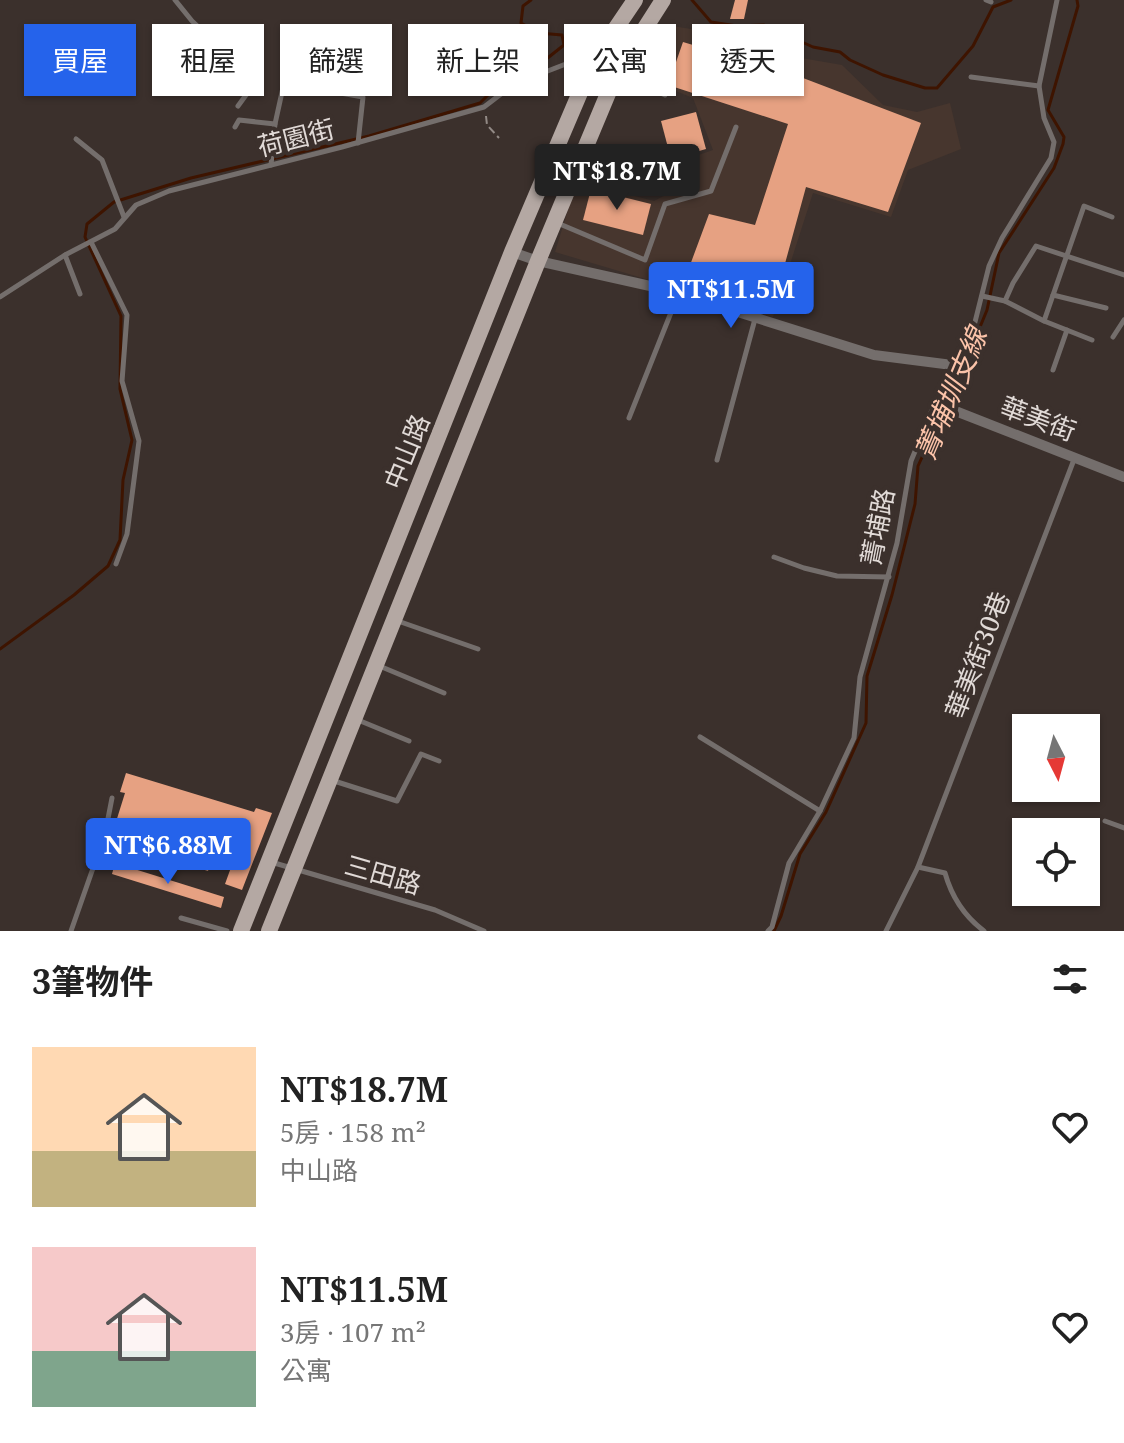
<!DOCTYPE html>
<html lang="zh-TW">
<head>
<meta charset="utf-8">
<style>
	body { margin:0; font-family:"Noto Serif","Noto Sans TC",serif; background:#f2f2f2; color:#222; height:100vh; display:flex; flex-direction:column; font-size:30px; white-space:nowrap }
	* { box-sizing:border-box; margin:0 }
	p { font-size:26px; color:#767676 }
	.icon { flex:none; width:44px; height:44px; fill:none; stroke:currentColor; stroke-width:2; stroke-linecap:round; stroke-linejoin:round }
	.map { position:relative; height:931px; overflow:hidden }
	.drawer { display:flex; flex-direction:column; background:#fff; flex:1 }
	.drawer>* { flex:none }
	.top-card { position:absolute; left:24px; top:24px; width:1076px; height:72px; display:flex; gap:16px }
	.needle { width:52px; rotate:174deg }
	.buttons { position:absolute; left:1012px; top:714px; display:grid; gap:16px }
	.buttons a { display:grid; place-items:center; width:88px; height:88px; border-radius:0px; background:#fff; box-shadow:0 2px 6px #0004; font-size:40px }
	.price { position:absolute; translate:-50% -68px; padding:0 18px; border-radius:8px; background:#2563eb; color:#fff; font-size:26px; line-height:52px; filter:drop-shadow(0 2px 4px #0008) }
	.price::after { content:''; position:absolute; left:50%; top:48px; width:24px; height:18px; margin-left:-12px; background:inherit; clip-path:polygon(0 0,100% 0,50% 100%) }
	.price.selected { background:#222; color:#fff }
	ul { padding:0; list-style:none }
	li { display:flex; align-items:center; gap:24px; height:200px; padding:0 32px }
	li span { display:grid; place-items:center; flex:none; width:224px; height:160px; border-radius:0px; color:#555 }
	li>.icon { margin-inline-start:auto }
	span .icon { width:96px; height:96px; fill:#fffc; stroke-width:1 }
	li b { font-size:34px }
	h2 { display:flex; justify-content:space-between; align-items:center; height:96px; padding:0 32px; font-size:34px }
	.tag { padding:0 28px; border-radius:0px; background:#fff; box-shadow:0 2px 6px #0004; font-size:28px; line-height:72px }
	.tag.selected { background:#2563eb; color:#fff }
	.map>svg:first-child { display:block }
	.built { fill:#47362e }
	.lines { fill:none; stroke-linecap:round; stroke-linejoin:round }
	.stream { stroke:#3e1400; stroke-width:3 }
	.building { fill:#e6a182 }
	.path { stroke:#938a86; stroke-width:2; stroke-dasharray:8 4; stroke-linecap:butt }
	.service { stroke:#746e6c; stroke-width:5 }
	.minor { stroke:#746e6c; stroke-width:10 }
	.primary { stroke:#b4a8a3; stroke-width:16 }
	.labels { text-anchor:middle; stroke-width:8; stroke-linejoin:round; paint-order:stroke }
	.street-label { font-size:26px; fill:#e1dad7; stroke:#3b302c }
	.water-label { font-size:28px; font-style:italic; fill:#fbc3a9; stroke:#3b302c }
</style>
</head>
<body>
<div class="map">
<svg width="1124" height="931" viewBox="0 0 1124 931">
	<rect width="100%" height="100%" fill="#3b302c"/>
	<path class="built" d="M661 24 756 40 778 54 842 65 883 105 917 112 950 103 961 149 908 170 891 217 813 193 773 317 555 252 577 181 654 201 683 186 672 164 713 150 693 98 629 72Z"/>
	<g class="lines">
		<g class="stream">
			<path d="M692 0 711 22 737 26 764 25 813 47 840 52 850 60 883 75 925 88H937L973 46 993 7 1011 0"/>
			<path d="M0 649 74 595 108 566 120 540 123 480 132 440 120 389 121 316 85 237 87 224 114 202 191 178 369 136 480 103 494 89 540 64 564 45 562 35 539 33 521 23 523 6 531 0"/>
			<path d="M774 931 781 916 800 854 826 812 866 723 867 676 892 595 915 504 918 466 966 361 987 310 999 253 1054 168 1063 144 1064 137 1048 110 1078 6 1077 0"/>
		</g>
	</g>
	<g class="building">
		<path d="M735 0H748L744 19H730Z"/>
		<path d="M683 42 803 78 921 123 888 212 806 187 772 311 683 284 709 214 755 225 788 124 668 85Z"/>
		<path d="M696 112 706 149 671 159 661 121Z"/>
		<path d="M591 189 651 204 643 235 583 220Z"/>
		<path d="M126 773 254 812 256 808 272 813 242 890 225 884 238 848 242 849 248 831 223 823 208 871 110 841 125 793 120 792Z"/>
		<path d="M115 863 224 897 221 908 112 874Z"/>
	</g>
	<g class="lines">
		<path class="path" d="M486 116 487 125 499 138"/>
		<g class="service">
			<path d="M175 0 192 21 251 76 246 95 238 106"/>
			<path d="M986 0 991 2"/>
			<path d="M971 77 1039 86"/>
			<path d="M235 127 239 120 275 124"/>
			<path d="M76 139 102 160 124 217"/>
			<path d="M271 165 275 124 284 83 363 97 358 143"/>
			<path d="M555 222 645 260 665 204 711 191 736 127"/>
			<path d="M91 242 127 315 122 381 139 441 127 534 116 564"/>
			<path d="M65 255 80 294"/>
			<path d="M1053 295 1106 308"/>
			<path d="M982 296 1005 301 1013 283 1036 246 1124 275"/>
			<path d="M0 297 65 255 115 229 136 205 169 191 342 147 484 107 501 94 540 74 571 62H593L665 95"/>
			<path d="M1005 301 1044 321 1092 340"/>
			<path d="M1044 321 1084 206 1112 217"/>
			<path d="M1113 337 1124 320"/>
			<path d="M1053 370 1067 330"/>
			<path d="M629 418 678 295"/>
			<path d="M717 460 755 319"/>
			<path d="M774 557 804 568 837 576 889 577"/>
			<path d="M395 620 478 649"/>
			<path d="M377 665 444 693"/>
			<path d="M358 720 409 741"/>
			<path d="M700 737 820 811"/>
			<path d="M331 780 397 801 421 754 439 761"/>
			<path d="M1105 821 1124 828"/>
			<path d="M271 862 435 910 484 931"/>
			<path d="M918 867 945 873C952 898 964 916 984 931"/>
			<path d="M181 918 227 931"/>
			<path d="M71 931 105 834 112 798"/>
			<path d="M768 931 772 927 789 863 820 811 854 738 860 677 897 543 911 461 935 403 960 366 970 342 989 266 1002 238 1051 158 1054 142 1044 118 1039 86 1057 0"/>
			<path d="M886 931 918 867 1075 457"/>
		</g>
		<g class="minor">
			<path d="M512 252 538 261 668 290 874 355 960 366"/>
			<path d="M935 403 1124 477"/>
		</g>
		<g class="primary">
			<path d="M241 931 512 252 593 62 635 0"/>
			<path d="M269 931 538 261 617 72 663 0"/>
		</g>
	</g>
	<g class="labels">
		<g class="street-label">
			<text transform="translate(296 138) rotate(-14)" y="9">荷園街</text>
			<text transform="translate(1038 419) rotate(21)" y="9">華美街</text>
			<text transform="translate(407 452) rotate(-68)" y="9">中山路</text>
			<text transform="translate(878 527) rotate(-79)" y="9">菁埔路</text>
			<text transform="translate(978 655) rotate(-69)" y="9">華美街30巷</text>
			<text transform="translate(383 875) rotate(16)" y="9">三田路</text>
		</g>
		<g class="water-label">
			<text transform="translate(951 394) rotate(-67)" y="10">菁埔圳支線</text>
		</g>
	</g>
</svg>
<div class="buttons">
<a><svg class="needle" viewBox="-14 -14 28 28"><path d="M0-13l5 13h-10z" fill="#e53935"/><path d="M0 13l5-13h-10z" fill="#767676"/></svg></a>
<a><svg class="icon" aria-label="locate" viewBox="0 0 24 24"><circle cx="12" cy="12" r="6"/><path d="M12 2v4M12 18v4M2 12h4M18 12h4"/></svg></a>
</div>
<b class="price selected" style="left:617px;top:212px">NT$18.7M</b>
<b class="price" style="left:731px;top:330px">NT$11.5M</b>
<b class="price" style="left:168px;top:886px">NT$6.88M</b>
<div class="top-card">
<a class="tag selected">買屋</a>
<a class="tag">租屋</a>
<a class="tag">篩選</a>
<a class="tag">新上架</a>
<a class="tag">公寓</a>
<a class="tag">透天</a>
</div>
</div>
<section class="drawer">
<h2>3筆物件<svg class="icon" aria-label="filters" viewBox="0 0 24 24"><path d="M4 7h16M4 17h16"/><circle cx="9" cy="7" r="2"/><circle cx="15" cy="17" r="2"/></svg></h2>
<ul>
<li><span style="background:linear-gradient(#ffd9b3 65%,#c2b280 0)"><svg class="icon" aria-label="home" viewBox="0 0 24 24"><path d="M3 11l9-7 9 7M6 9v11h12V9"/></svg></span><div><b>NT$18.7M</b><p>5房 · 158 m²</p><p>中山路</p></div><svg class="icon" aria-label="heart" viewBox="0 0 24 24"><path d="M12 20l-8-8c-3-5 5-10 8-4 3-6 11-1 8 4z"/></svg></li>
<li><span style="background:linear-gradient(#f6c9c9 65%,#7fa58c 0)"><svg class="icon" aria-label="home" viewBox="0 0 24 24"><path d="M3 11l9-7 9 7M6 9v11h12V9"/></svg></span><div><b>NT$11.5M</b><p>3房 · 107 m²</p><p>公寓</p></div><svg class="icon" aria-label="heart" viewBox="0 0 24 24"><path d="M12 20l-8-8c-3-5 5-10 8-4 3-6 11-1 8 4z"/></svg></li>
</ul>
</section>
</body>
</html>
